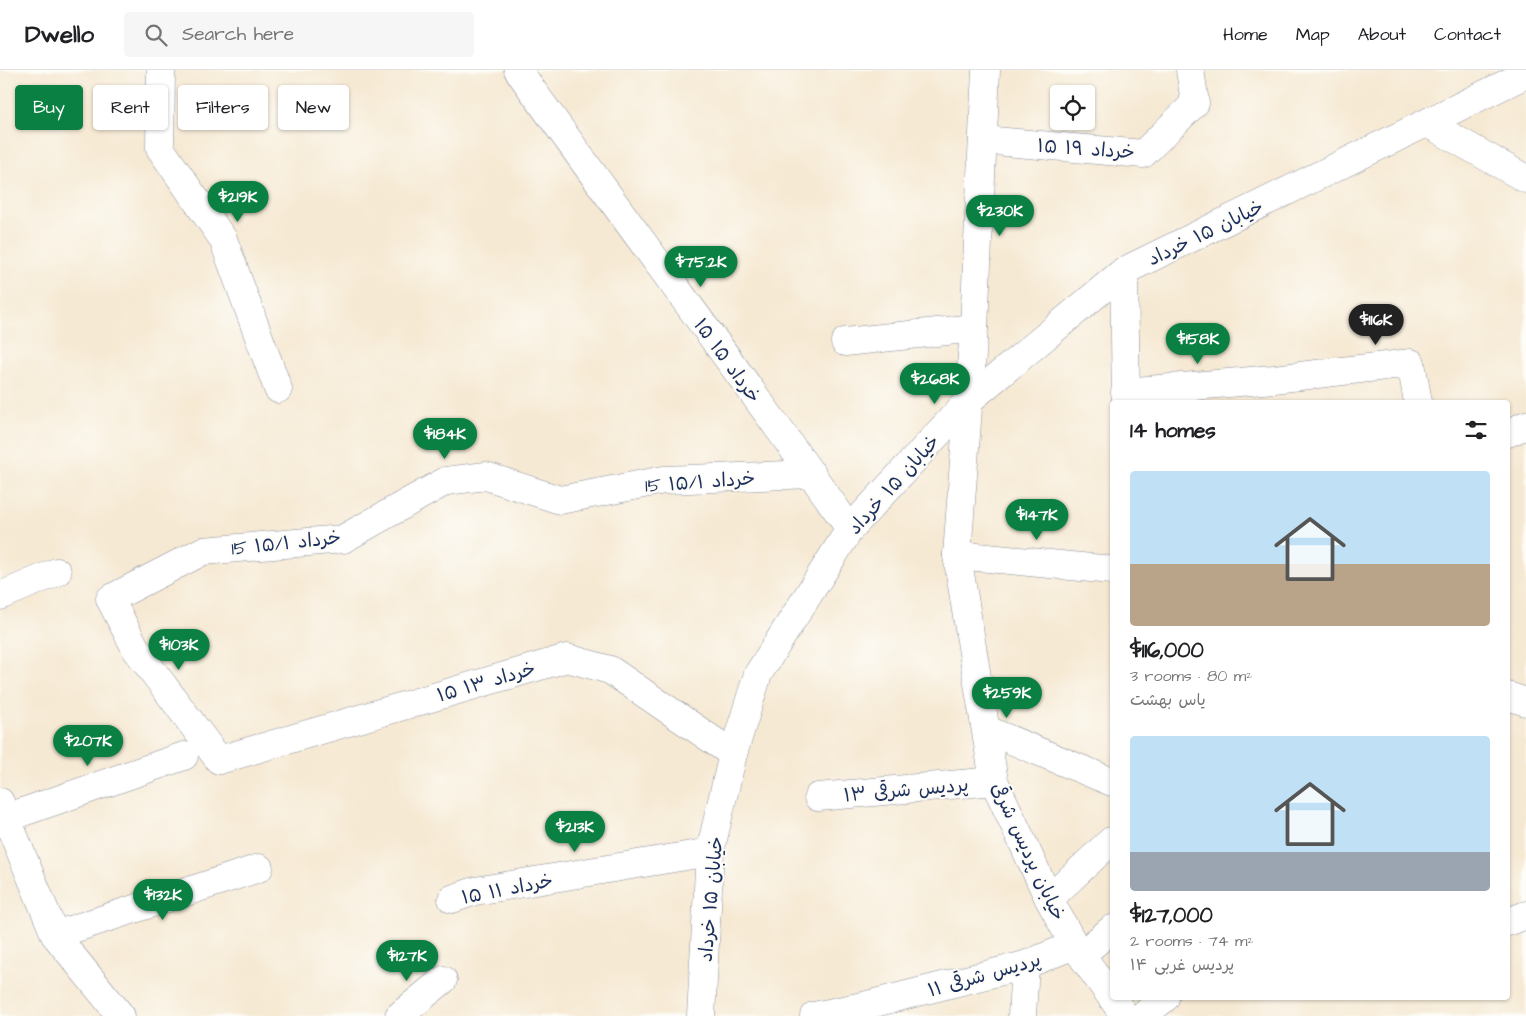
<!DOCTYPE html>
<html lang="en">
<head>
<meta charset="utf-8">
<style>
	body { margin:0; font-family:"Architects Daughter","Playpen Sans Arabic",sans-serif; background:#f6f6f6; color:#202124; height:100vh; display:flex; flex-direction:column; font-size:19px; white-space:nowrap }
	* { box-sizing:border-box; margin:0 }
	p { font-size:16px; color:#757577 }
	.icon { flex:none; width:28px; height:28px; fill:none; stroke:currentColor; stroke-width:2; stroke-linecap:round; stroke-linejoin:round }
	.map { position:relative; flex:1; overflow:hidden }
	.drawer { position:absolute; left:1110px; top:330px; width:400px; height:600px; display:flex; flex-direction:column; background:#fff; border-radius:5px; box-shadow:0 1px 4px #0004 }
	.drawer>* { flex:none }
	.hud { position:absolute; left:15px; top:15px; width:475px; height:45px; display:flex; gap:10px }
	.tools { position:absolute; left:1050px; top:15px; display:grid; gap:10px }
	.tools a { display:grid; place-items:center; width:45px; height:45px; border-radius:5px; background:#fff; box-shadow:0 1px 4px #0004; font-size:25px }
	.price { position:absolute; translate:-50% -42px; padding:0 11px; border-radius:18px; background:#0b8043; color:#fff; font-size:16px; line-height:32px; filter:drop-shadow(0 1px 2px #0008) }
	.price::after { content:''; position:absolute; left:50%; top:30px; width:15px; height:11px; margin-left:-8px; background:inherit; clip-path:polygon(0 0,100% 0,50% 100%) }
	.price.selected { background:#222; color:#fff }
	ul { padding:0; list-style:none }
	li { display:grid; align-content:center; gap:10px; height:265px; padding:0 20px }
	li span { display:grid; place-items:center; height:155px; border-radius:5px; color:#555 }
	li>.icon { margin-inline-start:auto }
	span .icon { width:90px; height:90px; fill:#fffc; stroke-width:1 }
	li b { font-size:21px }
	h2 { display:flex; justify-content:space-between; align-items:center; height:60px; padding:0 20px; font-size:21px }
	.tag { padding:0 18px; border-radius:5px; background:#fff; box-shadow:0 1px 4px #0004; font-size:18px; line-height:45px }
	.tag.selected { background:#0b8043; color:#fff }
	header { display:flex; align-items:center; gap:30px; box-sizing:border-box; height:70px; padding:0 25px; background:#fff; border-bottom:1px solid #e0e0e0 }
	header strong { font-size:24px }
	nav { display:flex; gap:28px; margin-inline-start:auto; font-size:18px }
	.search { width:350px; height:45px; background:#f6f6f6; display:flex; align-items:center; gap:12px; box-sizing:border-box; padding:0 18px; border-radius:5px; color:#757577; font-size:19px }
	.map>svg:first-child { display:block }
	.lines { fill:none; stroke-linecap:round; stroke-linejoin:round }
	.minor-casing { stroke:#888c98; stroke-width:29 }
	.minor { stroke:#fff; stroke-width:28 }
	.labels { text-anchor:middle; stroke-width:4; stroke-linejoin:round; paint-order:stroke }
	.street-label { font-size:19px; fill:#1b2f5e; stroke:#fdfcf7 }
</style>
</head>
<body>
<header>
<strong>Dwello</strong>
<div class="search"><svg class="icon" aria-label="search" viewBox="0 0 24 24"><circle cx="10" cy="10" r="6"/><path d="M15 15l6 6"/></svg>Search here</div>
<nav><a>Home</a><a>Map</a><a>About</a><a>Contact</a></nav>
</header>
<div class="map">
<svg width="1526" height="946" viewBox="0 0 1526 946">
	<rect width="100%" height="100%" fill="#fdfcf7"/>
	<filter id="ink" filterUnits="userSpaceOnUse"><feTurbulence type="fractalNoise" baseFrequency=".02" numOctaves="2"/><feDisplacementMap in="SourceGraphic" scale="10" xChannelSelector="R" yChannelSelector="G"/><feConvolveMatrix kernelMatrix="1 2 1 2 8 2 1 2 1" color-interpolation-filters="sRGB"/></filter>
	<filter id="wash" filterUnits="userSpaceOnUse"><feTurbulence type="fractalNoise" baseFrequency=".0096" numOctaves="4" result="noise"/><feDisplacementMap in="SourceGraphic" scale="20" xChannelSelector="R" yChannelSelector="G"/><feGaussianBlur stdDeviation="1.12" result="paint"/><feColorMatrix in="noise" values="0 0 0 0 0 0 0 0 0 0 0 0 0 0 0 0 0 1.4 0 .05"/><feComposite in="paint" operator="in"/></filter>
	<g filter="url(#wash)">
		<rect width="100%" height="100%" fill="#f6e9d3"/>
	</g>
	<g filter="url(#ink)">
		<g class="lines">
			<defs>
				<g id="minor">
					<path d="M161 0 160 78 223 169 278 319"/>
					<path d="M518 0C627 154 742 304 850 459"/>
					<path d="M986 0 974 258 957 485 994 711 1049 829 1074 875 1125 946"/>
					<path d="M1427 53 1526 109"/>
					<path d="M983 70 1143 84 1195 33 1190 0"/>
					<path d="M1124 201 1126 332"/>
					<path d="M845 272 974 258"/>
					<path d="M1125 322 1274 309 1411 293 1418 332"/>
					<path d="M1508 363 1526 355"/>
					<path d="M957 485 1112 500"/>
					<path d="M0 526 57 502"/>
					<path d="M1508 626 1526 632"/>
					<path d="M987 660 1112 712"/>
					<path d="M733 684 610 600 567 588 219 690 136 579 110 529 203 481 343 469 446 411 486 406 560 430 664 410 812 404"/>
					<path d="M818 727 994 711"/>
					<path d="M0 732 55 865 121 946"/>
					<path d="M0 750 184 686"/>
					<path d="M452 829 475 821 710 782"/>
					<path d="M1049 829 1111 771"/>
					<path d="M1508 852 1526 845"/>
					<path d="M55 865 259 798"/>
					<path d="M1082 884 1112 859"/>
					<path d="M399 946 443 910"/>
					<path d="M701 946 710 782 733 684 758 604 850 459 968 331 1124 201 1526 4"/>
					<path d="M814 946 863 936 1025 895 1074 875"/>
					<path d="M1022 946 1025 895"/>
					<path d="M1142 946 1165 928"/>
				</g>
			</defs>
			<use href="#minor" class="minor-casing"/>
			<use href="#minor" class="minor"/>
		</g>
	</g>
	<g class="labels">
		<g class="street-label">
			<text transform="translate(1086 78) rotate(4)" y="7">۱۵ خرداد ۱۹</text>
			<text transform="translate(1205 162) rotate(-26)" y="7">خیابان ۱۵ خرداد</text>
			<text transform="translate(728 290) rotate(54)" y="7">۱۵ خرداد ۱۵</text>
			<text transform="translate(700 411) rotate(-4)" y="7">15 خرداد ۱۵/۱</text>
			<text transform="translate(893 414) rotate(-48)" y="7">خیابان ۱۵ خرداد</text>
			<text transform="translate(286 472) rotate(-6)" y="7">15 خرداد ۱۵/۱</text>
			<text transform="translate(486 611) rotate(-16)" y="7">۱۵ خرداد ۱۳</text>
			<text transform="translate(906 719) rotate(-5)" y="7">پردیس شرقی ۱۳</text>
			<text transform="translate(1029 781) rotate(65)" y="7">خیابان پردیس شرقی</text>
			<text transform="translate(507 818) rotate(-11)" y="7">۱۵ خرداد ۱۱</text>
			<text transform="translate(710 829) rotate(-85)" y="7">خیابان ۱۵ خرداد</text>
			<text transform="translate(984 904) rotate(-16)" y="7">پردیس شرقی ۱۱</text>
		</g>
	</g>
</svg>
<div class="tools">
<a><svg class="icon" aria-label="locate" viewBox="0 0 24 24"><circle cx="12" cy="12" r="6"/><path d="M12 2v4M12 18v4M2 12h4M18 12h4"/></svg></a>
</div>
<b class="price" style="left:238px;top:153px">$219K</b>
<b class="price" style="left:1000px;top:167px">$230K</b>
<b class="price" style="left:701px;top:218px">$75.2K</b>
<b class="price selected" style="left:1376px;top:276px">$116K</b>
<b class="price" style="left:1198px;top:295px">$158K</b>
<b class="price" style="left:935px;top:335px">$268K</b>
<b class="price" style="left:445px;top:390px">$184K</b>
<b class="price" style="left:1037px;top:471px">$147K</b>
<b class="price" style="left:179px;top:601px">$103K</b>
<b class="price" style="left:1007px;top:649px">$259K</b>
<b class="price" style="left:88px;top:697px">$207K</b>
<b class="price" style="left:575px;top:783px">$213K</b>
<b class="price" style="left:163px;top:851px">$132K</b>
<b class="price" style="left:407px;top:912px">$127K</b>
<div class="hud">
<a class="tag selected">Buy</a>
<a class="tag">Rent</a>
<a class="tag">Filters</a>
<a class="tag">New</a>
</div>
<section class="drawer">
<h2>14 homes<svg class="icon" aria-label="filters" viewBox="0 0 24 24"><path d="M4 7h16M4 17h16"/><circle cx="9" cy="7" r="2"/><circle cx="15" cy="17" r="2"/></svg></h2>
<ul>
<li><span style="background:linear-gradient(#bfe0f5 60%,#b9a48a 0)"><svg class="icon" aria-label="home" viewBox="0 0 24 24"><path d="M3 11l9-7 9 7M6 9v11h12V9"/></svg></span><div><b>$116,000</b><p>3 rooms · 80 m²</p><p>یاس بهشت</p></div></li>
<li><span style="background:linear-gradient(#bfe0f5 75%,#9aa5b1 0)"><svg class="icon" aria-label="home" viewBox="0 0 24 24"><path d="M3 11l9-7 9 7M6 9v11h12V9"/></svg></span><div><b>$127,000</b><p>2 rooms · 74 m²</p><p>پردیس غربی ۱۴</p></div></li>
</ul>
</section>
</div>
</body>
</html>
